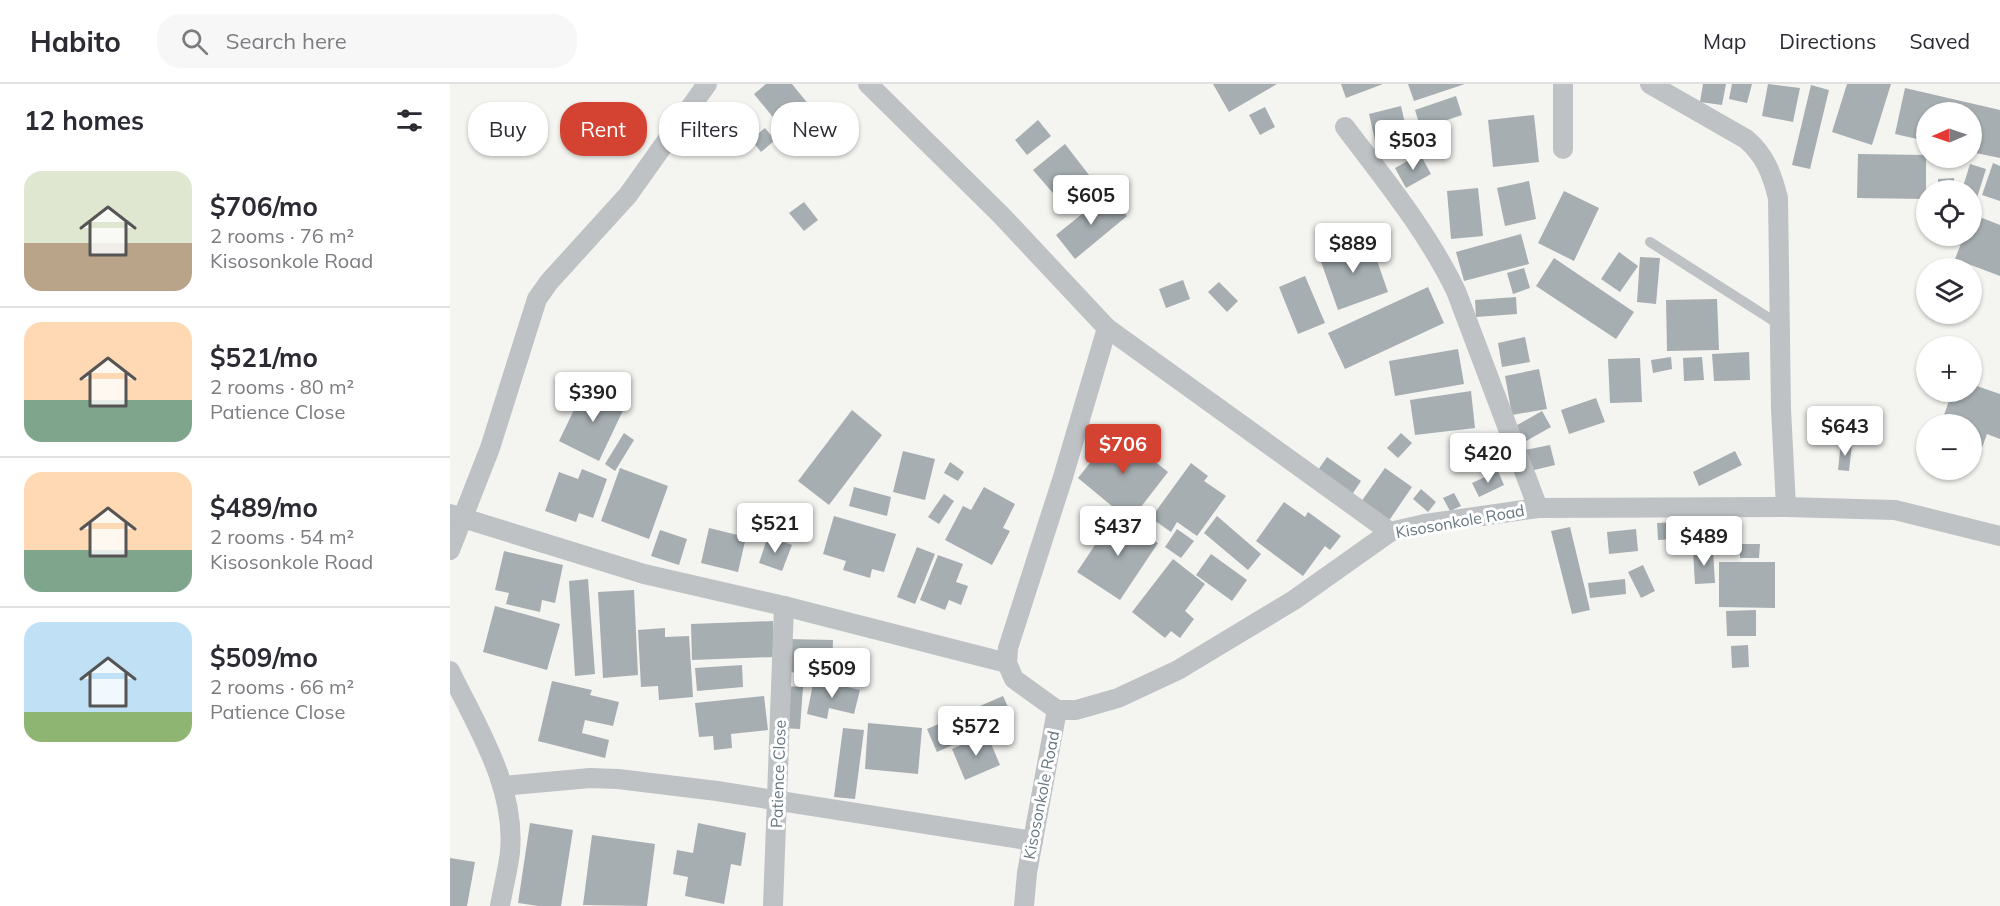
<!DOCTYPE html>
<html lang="en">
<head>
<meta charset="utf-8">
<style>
	body { margin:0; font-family:Mulish,sans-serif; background:#f7f7f7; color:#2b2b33; height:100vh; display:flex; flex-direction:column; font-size:22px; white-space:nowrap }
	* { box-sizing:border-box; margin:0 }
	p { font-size:20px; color:#7c7c81 }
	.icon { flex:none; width:33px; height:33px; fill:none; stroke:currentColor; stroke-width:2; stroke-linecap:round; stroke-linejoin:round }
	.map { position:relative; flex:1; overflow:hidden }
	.drawer { display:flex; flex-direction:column; background:#fff; width:450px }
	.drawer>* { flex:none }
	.banner { position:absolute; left:18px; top:18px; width:570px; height:54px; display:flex; gap:12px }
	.needle { width:39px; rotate:268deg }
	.controls { position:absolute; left:1466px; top:18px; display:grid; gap:12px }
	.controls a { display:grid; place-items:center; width:66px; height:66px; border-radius:50%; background:#fff; box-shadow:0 2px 4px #0004; font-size:30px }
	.price { position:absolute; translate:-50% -51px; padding:0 14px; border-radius:6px; background:#fff; color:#222; font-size:20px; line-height:39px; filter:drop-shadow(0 2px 3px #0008) }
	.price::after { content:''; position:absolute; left:50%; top:36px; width:18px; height:14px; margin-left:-9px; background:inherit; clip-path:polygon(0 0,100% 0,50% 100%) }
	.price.selected { background:#d44232; color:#fff }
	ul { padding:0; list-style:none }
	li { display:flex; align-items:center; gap:18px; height:150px; padding:0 24px }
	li+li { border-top:2px solid #e1e1e2 }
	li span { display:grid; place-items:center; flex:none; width:168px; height:120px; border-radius:18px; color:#555 }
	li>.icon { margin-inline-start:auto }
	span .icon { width:72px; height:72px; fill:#fffc; stroke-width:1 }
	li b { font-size:26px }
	h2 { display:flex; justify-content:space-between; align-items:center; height:72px; padding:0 24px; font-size:26px }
	.pill { padding:0 21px; border-radius:24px; background:#fff; box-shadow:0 2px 4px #0004; font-size:21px; line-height:54px }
	.pill.selected { background:#d44232; color:#fff }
	header { display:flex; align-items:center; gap:36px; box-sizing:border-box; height:84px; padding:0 30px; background:#fff; border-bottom:2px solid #e1e1e2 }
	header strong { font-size:28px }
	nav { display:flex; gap:33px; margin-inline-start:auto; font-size:21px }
	.search { width:420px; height:54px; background:#f7f7f7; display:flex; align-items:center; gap:15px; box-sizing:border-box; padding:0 21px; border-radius:24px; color:#7c7c81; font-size:22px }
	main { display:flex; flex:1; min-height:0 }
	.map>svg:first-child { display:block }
	.building { fill:#a6aeb2 }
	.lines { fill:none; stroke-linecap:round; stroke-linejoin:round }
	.lane { stroke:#bec2c5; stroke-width:10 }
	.street { stroke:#bec2c5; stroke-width:20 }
	.labels { text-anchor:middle; stroke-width:6; stroke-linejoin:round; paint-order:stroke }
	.street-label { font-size:16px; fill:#667780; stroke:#fff }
</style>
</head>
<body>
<header>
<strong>Habito</strong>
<div class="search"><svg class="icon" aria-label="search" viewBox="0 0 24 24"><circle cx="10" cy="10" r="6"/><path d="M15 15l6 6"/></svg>Search here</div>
<nav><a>Map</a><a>Directions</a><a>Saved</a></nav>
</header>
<main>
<section class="drawer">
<h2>12 homes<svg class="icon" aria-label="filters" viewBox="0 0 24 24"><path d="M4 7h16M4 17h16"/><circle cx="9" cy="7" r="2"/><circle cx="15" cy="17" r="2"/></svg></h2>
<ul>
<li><span style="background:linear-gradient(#dfe7d0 60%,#b9a48a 0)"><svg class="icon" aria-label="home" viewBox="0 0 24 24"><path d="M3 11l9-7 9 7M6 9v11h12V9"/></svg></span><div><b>$706/mo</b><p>2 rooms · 76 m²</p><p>Kisosonkole Road</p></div></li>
<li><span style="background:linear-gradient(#ffd9b3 65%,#7fa58c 0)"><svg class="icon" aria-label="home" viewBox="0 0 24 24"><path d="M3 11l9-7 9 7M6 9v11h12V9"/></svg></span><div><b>$521/mo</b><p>2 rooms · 80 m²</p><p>Patience Close</p></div></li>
<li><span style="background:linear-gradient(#ffd9b3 65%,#7fa58c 0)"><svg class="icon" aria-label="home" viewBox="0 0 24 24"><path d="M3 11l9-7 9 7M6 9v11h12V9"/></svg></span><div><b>$489/mo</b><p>2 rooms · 54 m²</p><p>Kisosonkole Road</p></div></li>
<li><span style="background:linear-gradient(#bfe0f5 75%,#8fb573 0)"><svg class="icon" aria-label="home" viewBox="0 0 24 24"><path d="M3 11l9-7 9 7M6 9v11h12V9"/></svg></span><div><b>$509/mo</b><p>2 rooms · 66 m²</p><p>Patience Close</p></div></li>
</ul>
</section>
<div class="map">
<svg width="1550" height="822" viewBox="0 0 1550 822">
	<rect width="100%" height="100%" fill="#f4f4f1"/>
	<g class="building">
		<path d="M316 0H342L368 32 340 54 304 10Z"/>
		<path d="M763 0H827L779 28Z"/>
		<path d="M891 0H933L896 14Z"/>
		<path d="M958 0H1015L964 17Z"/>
		<path d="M1253 0H1276L1272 21 1250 18Z"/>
		<path d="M1282 0H1302L1297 19 1279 15Z"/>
		<path d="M1318 0 1350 4 1343 38 1312 32Z"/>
		<path d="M1397 0H1441L1422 61 1382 48Z"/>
		<path d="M1361 1 1379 6 1360 85 1342 81Z"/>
		<path d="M1455 4 1550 26V74L1521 68V28H1476V57L1445 50Z"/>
		<path d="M1006 12 1012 31 971 45 965 26Z"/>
		<path d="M951 22 959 57 927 65 919 30Z"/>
		<path d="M815 23 825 43 810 51 799 31Z"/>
		<path d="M1084 31 1089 78 1043 83 1038 36Z"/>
		<path d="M588 36 601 52 577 71 565 56Z"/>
		<path d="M315 44 325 56 311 68 301 56Z"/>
		<path d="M615 60 639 91 609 116 583 86Z"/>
		<path d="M970 70 981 90 956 104 945 84Z"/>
		<path d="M1408 70 1476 71V115L1407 114Z"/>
		<path d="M1543 79 1550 82V117L1532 111Z"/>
		<path d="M1520 80 1536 85 1527 114 1521 112V106H1512Z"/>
		<path d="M1504 94 1505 106H1488V95Z"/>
		<path d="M1079 97 1086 135 1055 142 1047 104Z"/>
		<path d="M1028 104 1033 152 1001 155 997 107Z"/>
		<path d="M1114 107 1149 124 1124 177 1088 159Z"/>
		<path d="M658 109 677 132 625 175 606 151Z"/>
		<path d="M354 118 368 136 354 147 339 129Z"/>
		<path d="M1522 130 1550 141V192L1505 175 1514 152H1521Z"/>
		<path d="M1071 150 1079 180 1014 197 1006 168Z"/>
		<path d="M919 154 938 208 888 226 869 172Z"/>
		<path d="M1169 168 1188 182 1170 208 1151 195Z"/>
		<path d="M1190 173 1210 174 1206 220 1187 218Z"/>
		<path d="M1104 174 1184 228 1166 255 1086 202Z"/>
		<path d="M1074 184 1080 204 1063 210 1057 189Z"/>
		<path d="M855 192 875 239 848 250 829 203Z"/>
		<path d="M733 196 740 215 716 224 709 205Z"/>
		<path d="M769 198 788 217 777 228 758 208Z"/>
		<path d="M978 203 994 239 895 285 878 249Z"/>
		<path d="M1066 213 1067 230 1026 233 1025 216Z"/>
		<path d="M1267 215 1269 266 1217 267 1216 216Z"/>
		<path d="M1075 253 1080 278 1052 283 1048 259Z"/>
		<path d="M1008 265 1014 300 945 312 939 277Z"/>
		<path d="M1299 268 1300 296 1264 297 1262 270Z"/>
		<path d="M1221 273 1222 285 1203 289 1201 276Z"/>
		<path d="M1252 273 1254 296 1234 297 1233 274Z"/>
		<path d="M1190 274 1192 318 1160 319 1158 275Z"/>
		<path d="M1089 285 1097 325 1062 331 1055 292Z"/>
		<path d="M1521 300 1550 310V355L1537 350 1532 364 1521 360V340H1509L1493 334 1502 308H1521Z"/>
		<path d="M136 301 176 320 149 377 109 357Z"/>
		<path d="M1021 307 1025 344 965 351 960 316Z"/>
		<path d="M1146 314 1155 338 1119 350 1111 326Z"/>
		<path d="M402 326 432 351 379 421 348 397Z"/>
		<path d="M1092 327 1101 343 1071 360 1062 344Z"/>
		<path d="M666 346 718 388 680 437 628 394Z"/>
		<path d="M174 349 184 356 165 387 155 380Z"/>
		<path d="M951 349 962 359 948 374 937 364Z"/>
		<path d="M1391 358 1402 360 1399 387 1388 386Z"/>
		<path d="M1100 361 1105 381 1080 387 1075 366Z"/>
		<path d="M453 367 485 375 475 416 443 408Z"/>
		<path d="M1285 367 1292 381 1249 402 1243 388Z"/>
		<path d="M877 373 911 397 901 412 866 389Z"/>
		<path d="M500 378 514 388 508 397 494 389Z"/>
		<path d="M741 379 758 392 754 397 776 412 747 452 727 438 721 448 701 434Z"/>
		<path d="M170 384 218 402 199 455 151 437Z"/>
		<path d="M935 384 962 403 938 438 911 418Z"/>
		<path d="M132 385 157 395 143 434 129 429 126 438 95 427 109 388 128 395Z"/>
		<path d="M1048 387 1054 401 1029 413 1022 399Z"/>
		<path d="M404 403 441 413 437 432 399 422Z"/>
		<path d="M534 403 565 420 553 444 560 447 542 481 495 456 513 422 521 426Z"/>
		<path d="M971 405 986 418 978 428 963 415Z"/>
		<path d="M1004 409 1011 422 1000 427 993 414Z"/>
		<path d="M494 410 504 417 489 440 478 433Z"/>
		<path d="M834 418 855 433 858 428 891 452 880 466 875 462 853 492 806 457Z"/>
		<path d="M665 431 708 459 670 516 627 488Z"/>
		<path d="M384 432 446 450 434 488 422 485 420 494 393 486 396 477 373 470Z"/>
		<path d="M767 432 811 470 798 486 754 449Z"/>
		<path d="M1242 437 1243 454 1208 456 1207 439Z"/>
		<path d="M1120 443 1140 526 1122 530 1101 447Z"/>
		<path d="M259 444 296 453 288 488 251 479Z"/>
		<path d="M727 445 744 457 731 474 715 463Z"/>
		<path d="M1186 445 1188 467 1159 470 1157 448Z"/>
		<path d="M210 446 237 455 229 481 201 472Z"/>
		<path d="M318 452 342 461 332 487 309 479Z"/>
		<path d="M1290 460H1310L1309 474H1290Z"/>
		<path d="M467 463 485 470 465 520 447 513Z"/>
		<path d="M1263 466 1265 499 1245 500 1243 467Z"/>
		<path d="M54 467 113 481 105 519 92 516 90 528 56 520 59 509 45 506Z"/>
		<path d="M761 470 797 496 782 517 746 491Z"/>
		<path d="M488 471 513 480 506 498 518 502 511 521 499 516 495 526 470 516Z"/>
		<path d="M723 475 755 500 735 527 744 535 730 554 721 547 715 554 682 528Z"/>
		<path d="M1269 478H1325V524L1269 523Z"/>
		<path d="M1193 481 1205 507 1191 514 1178 488Z"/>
		<path d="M138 495 145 590 125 592 119 497Z"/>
		<path d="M1175 495 1176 510 1140 514 1138 499Z"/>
		<path d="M184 506 188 591 153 594 148 508Z"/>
		<path d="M45 522 110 540 97 586 33 568Z"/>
		<path d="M1306 526V552H1277L1276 527Z"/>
		<path d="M323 537 324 573 242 576 241 540Z"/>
		<path d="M215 544V553L239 552 243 613 209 616 208 602 191 603 188 546Z"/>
		<path d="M336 555 383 556 382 590 335 588Z"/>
		<path d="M1298 561 1299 583 1282 584 1281 562Z"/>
		<path d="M292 581 293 603 247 607 245 584Z"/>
		<path d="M364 595 410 606 404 630 379 624 377 635 357 630Z"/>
		<path d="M102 597 142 606 140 611 169 618 163 642 135 636 132 649 159 656 155 674 88 657Z"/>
		<path d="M335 602 353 603 350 645 332 644Z"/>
		<path d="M314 612 318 646 281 650 282 664 264 666 263 652 249 653 245 619Z"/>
		<path d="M553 612 563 634 487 668 477 645Z"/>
		<path d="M418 639 472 644 468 690 415 685Z"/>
		<path d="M393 644 414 646 405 715 384 713Z"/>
		<path d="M537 650 550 681 515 696 502 665Z"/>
		<path d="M80 739 123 746 111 822H89L68 819Z"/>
		<path d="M248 739 296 749 291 782 281 780 274 820 235 812 238 793 223 790 227 766 243 769Z"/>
		<path d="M142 751 205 760 197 822 133 821Z"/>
		<path d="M0 774 25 778 17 822H0Z"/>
	</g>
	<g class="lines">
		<path class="lane" d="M1200 158 1330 241"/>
		<g class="street">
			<path d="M418 0 551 131 657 244 940 448"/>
			<path d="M1200 0 1296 55C1315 71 1322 90 1328 114L1331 325 1336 423"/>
			<path d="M895 43C935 96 977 147 1006 207L1088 424"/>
			<path d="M1113 65V0"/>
			<path d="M0 430 194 490 334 522 557 579"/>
			<path d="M0 466 40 364 87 215 99 198 178 111 257 0"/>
			<path d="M0 587C27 643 66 703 60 768 58 786 53 804 50 822"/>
			<path d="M607 626 564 595 557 579 558 564 613 393 657 244"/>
			<path d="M53 702 140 694 168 695 267 707 583 757"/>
			<path d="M323 822 334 522"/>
			<path d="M574 822 577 789 607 626H626L668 614 728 586 844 516 940 448 975 440 1088 424 1336 423 1445 426 1550 452"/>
		</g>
	</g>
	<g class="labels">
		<g class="street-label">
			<text transform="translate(1010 437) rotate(-10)" y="6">Kisosonkole Road</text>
			<text transform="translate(328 690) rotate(-88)" y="6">Patience Close</text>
			<text transform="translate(591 711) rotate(-79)" y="6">Kisosonkole Road</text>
		</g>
	</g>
</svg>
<div class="controls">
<a><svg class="needle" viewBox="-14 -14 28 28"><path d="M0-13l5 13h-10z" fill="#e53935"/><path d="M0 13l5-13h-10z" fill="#7c7c81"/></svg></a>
<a><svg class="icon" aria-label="locate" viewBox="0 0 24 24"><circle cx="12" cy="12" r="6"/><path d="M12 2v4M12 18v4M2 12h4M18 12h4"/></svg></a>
<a><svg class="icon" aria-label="layers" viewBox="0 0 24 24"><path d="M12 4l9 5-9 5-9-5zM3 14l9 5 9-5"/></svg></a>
<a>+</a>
<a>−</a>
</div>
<b class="price" style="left:963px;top:87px">$503</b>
<b class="price" style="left:641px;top:142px">$605</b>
<b class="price" style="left:903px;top:190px">$889</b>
<b class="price" style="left:143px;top:339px">$390</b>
<b class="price" style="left:1395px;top:373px">$643</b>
<b class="price selected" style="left:673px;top:391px">$706</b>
<b class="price" style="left:1038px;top:400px">$420</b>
<b class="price" style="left:325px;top:470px">$521</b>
<b class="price" style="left:668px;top:473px">$437</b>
<b class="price" style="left:1254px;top:483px">$489</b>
<b class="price" style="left:382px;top:615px">$509</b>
<b class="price" style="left:526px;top:673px">$572</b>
<div class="banner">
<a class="pill">Buy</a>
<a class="pill selected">Rent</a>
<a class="pill">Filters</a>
<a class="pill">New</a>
</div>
</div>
</main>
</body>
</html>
